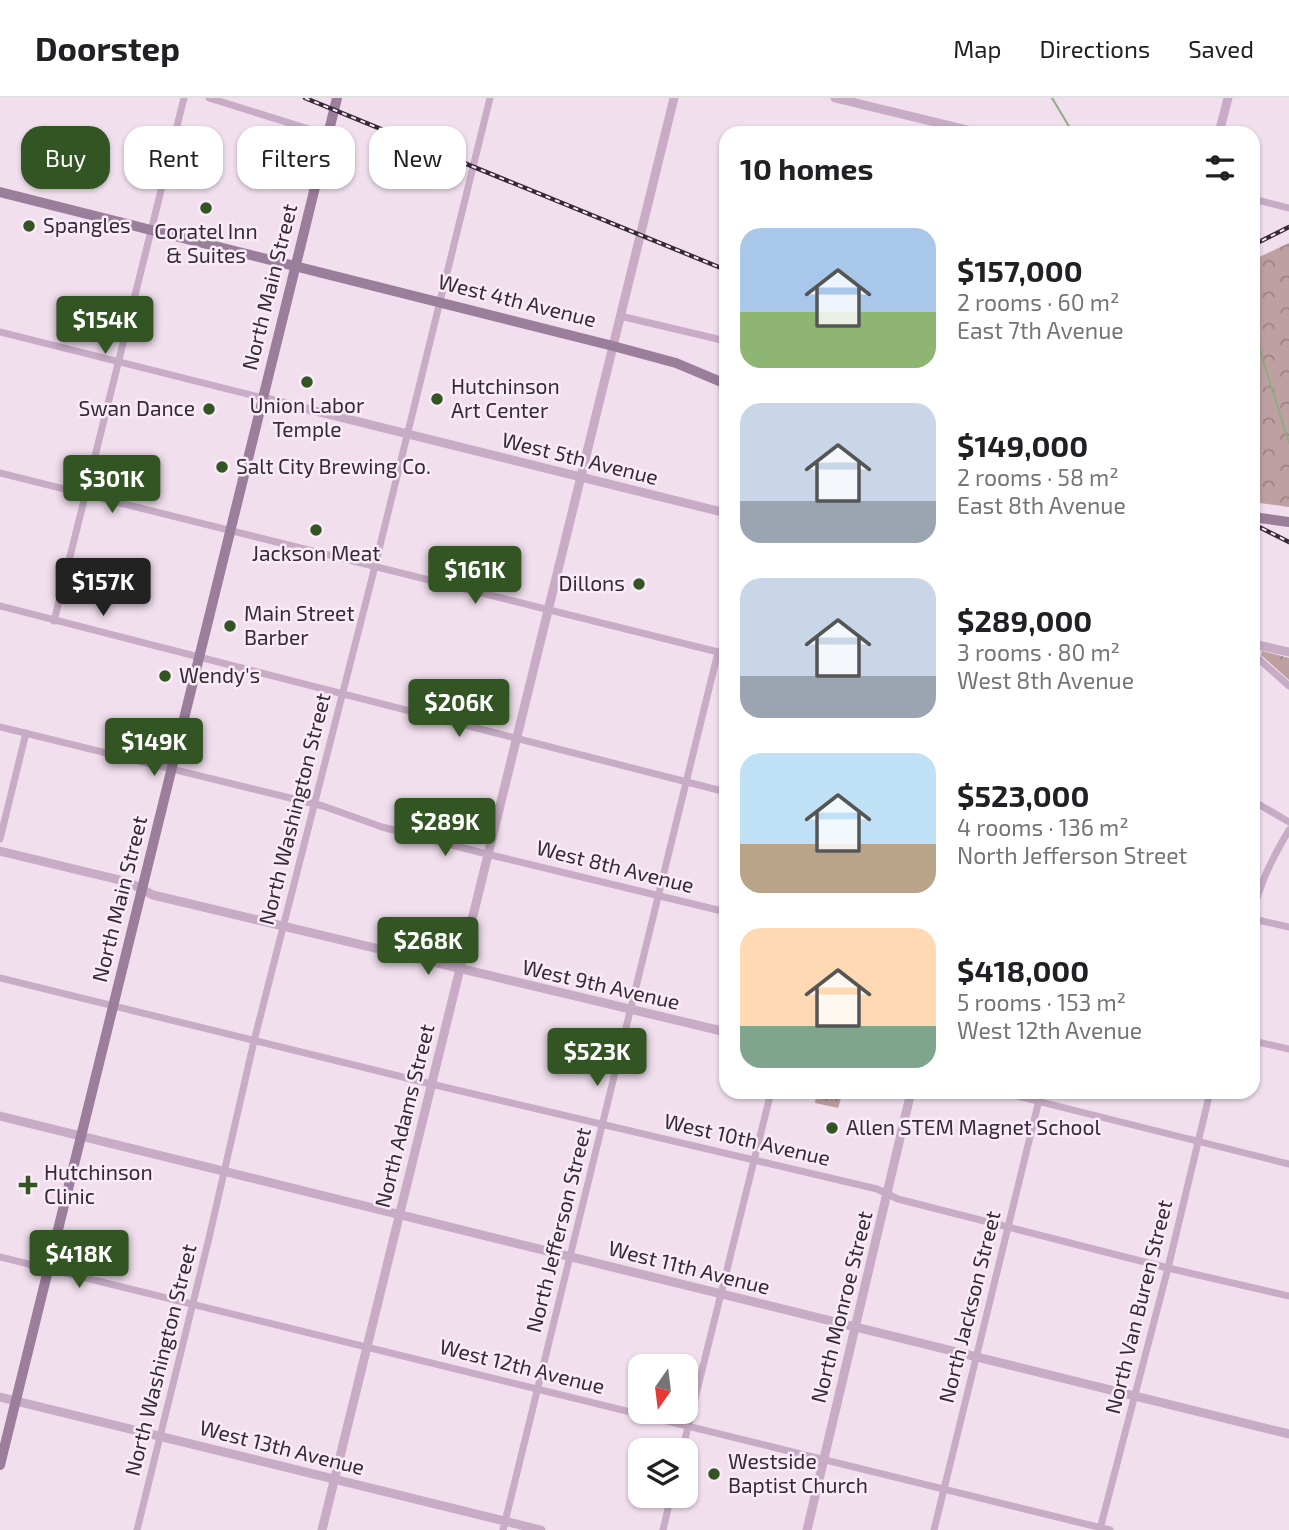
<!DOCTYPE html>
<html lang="en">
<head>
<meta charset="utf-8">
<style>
	body { margin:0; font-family:"Exo 2",sans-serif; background:#f6f6f6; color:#202124; height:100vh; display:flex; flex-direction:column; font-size:26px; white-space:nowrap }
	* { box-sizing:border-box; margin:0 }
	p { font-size:23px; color:#757577 }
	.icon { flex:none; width:38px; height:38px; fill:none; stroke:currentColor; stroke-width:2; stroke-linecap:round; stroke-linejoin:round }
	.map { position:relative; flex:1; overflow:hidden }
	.side { position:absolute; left:719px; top:28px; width:541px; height:973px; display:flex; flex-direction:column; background:#fff; border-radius:21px; box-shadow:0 2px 5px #0004 }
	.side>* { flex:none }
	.guide { position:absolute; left:21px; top:28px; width:593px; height:63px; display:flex; gap:14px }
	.needle { width:46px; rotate:194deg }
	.tools { position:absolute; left:628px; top:1256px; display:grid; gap:14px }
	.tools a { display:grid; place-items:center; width:70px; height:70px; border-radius:14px; background:#fff; box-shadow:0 2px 5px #0004; font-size:35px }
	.price { position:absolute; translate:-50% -60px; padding:0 16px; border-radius:7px; background:#335523; color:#fff; font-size:23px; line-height:46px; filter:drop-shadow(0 2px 4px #0008) }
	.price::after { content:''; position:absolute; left:50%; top:42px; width:21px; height:16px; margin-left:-10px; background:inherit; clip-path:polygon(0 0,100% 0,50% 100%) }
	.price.active { background:#222; color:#fff }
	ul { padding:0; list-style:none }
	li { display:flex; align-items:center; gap:21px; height:175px; padding:0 21px }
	li span { display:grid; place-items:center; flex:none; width:196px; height:140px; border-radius:21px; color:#555 }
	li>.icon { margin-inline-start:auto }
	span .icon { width:84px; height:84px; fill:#fffc; stroke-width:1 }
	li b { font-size:30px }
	h2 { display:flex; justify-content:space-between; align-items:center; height:84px; padding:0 21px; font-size:30px }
	.pill { padding:0 24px; border-radius:21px; background:#fff; box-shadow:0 2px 5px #0004; font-size:24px; line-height:63px }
	.pill.active { background:#335523; color:#fff }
	header { display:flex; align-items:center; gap:42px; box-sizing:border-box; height:98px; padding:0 35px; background:#fff; border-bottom:2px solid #e0e0e0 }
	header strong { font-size:33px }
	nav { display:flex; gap:38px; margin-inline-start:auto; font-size:24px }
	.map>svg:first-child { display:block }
	.forest { fill:url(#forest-crowns) }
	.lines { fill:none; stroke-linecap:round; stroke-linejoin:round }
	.stream { stroke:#8fab81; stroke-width:2 }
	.minor { stroke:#c8acc6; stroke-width:7 }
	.tertiary { stroke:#c8acc6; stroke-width:9 }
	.secondary { stroke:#9b7d9c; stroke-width:10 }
	.rail-casing { stroke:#362a37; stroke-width:4.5 }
	.rail { stroke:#f9ebf7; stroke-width:2; stroke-dasharray:5; stroke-linecap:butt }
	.poi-dot { fill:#335523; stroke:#f9ebf7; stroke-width:2.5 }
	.labels { text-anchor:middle; stroke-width:5; stroke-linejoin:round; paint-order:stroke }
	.poi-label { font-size:21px; fill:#362a37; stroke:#f9ebf7; text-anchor:start }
	.street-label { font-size:21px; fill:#362a37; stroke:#f9ebf7 }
</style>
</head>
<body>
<header>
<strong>Doorstep</strong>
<nav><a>Map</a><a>Directions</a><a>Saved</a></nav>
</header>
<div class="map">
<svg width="1289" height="1432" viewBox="0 0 1289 1432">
	<defs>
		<pattern id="forest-crowns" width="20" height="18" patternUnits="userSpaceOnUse" patternTransform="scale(1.75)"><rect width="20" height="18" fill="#bfa0a2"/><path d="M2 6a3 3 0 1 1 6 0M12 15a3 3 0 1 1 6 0" fill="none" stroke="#9c8385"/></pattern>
	</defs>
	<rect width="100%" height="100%" fill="#f1dfee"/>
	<g class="forest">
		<path d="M1289 145V409L1253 404V162Z"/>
		<path d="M1262 553 1289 560V582L1261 557Z"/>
		<path d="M817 994H843L838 1010 815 1005Z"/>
	</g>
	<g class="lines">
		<g class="stream">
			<path d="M1052 0 1073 35"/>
			<path d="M1253 230 1289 345"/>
		</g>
		<g class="minor">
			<path d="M209 0 328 37"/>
			<path d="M1253 101 1289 110"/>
			<path d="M620 218 726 243"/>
			<path d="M0 234 263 300"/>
			<path d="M0 375 726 556"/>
			<path d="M0 508 726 694"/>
			<path d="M54 523 184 0"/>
			<path d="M1253 556 1289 588"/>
			<path d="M0 629 323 708 382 729 487 756 726 814"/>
			<path d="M1253 703 1289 724"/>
			<path d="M0 741 26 635"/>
			<path d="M1253 815C1260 784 1273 759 1289 732"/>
			<path d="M1253 821 1289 829"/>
			<path d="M0 880 431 986 877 1091 898 1101 1168 1170 1289 1198"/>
			<path d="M1253 943 1289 951"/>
			<path d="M1001 994 1289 1066"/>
			<path d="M0 1159 1110 1432"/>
			<path d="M682 1353 771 994"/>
			<path d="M1100 1431 1168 1170 1210 994"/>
			<path d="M137 1432 209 1140 254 943 372 480 490 0"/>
			<path d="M503 1432 718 554"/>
			<path d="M663 1432 671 1398"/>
			<path d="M934 1432 1041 994"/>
		</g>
		<g class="tertiary">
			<path d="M835 0 980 35"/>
			<path d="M1219 35 1228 0"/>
			<path d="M263 300 726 415"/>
			<path d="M1253 546 1289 554"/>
			<path d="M0 753 128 784 153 797 726 934"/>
			<path d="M0 1018 1289 1336"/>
			<path d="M0 1299 541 1432"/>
			<path d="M322 1432 674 0"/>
			<path d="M807 1432 911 994"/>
		</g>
		<g class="secondary">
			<path d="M0 94 613 248 676 265 726 286"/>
			<path d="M1253 419 1289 424"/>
			<path d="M0 1367 337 0"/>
		</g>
		<defs>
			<g id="rail">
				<path d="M305 0 726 172"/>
				<path d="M1253 147 1289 129"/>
				<path d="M1253 426 1289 444"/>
			</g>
		</defs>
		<use href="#rail" class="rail-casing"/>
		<use href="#rail" class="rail"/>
	</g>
	<g class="poi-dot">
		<circle cx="206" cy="110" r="7"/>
		<circle cx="29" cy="128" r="7"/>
		<circle cx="307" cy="284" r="7"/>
		<circle cx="437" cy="301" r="7"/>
		<circle cx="209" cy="311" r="7"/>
		<circle cx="222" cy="369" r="7"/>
		<circle cx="316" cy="432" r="7"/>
		<circle cx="639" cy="486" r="7"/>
		<circle cx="230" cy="528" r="7"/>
		<circle cx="165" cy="578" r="7"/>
		<circle cx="832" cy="1030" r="7"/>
		<path d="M24.5 1076.5h7v7h7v7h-7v7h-7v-7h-7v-7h7z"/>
		<circle cx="714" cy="1376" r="7"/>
	</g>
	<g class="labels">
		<g class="poi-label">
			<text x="43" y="135">Spangles</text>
			<text x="206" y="141" text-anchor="middle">Coratel Inn<tspan x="206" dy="24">&amp; Suites</tspan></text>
			<text x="451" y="296">Hutchinson<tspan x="451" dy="24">Art Center</tspan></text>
			<text x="307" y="315" text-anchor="middle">Union Labor<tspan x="307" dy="24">Temple</tspan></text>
			<text x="195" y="318" text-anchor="end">Swan Dance</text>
			<text x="236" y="376">Salt City Brewing Co.</text>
			<text x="316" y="463" text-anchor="middle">Jackson Meat</text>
			<text x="625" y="493" text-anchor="end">Dillons</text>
			<text x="244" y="523">Main Street<tspan x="244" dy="24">Barber</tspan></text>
			<text x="179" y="585">Wendy's</text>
			<text x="846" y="1037">Allen STEM Magnet School</text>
			<text x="44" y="1082">Hutchinson<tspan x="44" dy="24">Clinic</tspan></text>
			<text x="728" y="1371">Westside<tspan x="728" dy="24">Baptist Church</tspan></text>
		</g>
		<g class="street-label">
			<text transform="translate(270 189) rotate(-76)" y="7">North Main Street</text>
			<text transform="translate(517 203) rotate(14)" y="7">West 4th Avenue</text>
			<text transform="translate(580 361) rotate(14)" y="7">West 5th Avenue</text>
			<text transform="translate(295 711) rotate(-76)" y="7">North Washington Street</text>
			<text transform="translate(615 769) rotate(14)" y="7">West 8th Avenue</text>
			<text transform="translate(120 801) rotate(-76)" y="7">North Main Street</text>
			<text transform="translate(601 887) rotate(13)" y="7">West 9th Avenue</text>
			<text transform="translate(405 1018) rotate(-76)" y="7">North Adams Street</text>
			<text transform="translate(747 1042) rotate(13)" y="7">West 10th Avenue</text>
			<text transform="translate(559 1132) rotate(-76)" y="7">North Jefferson Street</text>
			<text transform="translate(689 1170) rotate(14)" y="7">West 11th Avenue</text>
			<text transform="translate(842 1209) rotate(-76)" y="7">North Monroe Street</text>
			<text transform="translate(970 1209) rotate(-76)" y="7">North Jackson Street</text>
			<text transform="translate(1139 1209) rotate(-76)" y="7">North Van Buren Street</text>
			<text transform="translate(161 1262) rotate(-76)" y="7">North Washington Street</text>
			<text transform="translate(522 1269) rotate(14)" y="7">West 12th Avenue</text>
			<text transform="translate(282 1350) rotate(14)" y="7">West 13th Avenue</text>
		</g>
	</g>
</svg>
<div class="tools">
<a><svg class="needle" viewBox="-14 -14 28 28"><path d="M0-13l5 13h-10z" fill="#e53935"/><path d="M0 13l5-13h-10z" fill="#757577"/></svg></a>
<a><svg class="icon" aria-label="layers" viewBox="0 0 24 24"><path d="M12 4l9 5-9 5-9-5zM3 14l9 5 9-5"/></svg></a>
</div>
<b class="price" style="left:105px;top:258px">$154K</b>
<b class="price" style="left:112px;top:417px">$301K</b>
<b class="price" style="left:475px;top:508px">$161K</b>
<b class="price active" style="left:103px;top:520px">$157K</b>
<b class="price" style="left:459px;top:641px">$206K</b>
<b class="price" style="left:154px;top:680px">$149K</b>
<b class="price" style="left:445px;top:760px">$289K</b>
<b class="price" style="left:428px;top:879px">$268K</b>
<b class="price" style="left:597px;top:990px">$523K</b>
<b class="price" style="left:79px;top:1192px">$418K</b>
<div class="guide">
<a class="pill active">Buy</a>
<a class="pill">Rent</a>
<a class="pill">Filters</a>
<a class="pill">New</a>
</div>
<section class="side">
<h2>10 homes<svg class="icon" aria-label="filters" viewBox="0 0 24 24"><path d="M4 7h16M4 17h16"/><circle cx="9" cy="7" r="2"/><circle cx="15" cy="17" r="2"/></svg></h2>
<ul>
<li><span style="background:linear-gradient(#a9c7e8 60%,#8fb573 0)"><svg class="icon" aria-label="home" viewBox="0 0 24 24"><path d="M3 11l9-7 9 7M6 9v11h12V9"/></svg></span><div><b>$157,000</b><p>2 rooms · 60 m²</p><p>East 7th Avenue</p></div></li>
<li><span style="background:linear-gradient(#c9d6e8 70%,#9aa5b1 0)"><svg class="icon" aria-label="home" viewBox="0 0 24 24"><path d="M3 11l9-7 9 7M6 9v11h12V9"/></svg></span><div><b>$149,000</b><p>2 rooms · 58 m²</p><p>East 8th Avenue</p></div></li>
<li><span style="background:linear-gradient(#c9d6e8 70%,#9aa5b1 0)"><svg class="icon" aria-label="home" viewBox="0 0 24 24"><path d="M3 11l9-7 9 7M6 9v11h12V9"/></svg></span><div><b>$289,000</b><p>3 rooms · 80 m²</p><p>West 8th Avenue</p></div></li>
<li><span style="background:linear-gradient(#bfe0f5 65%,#b9a48a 0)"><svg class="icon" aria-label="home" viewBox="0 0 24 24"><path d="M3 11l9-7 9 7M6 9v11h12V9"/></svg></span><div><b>$523,000</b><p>4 rooms · 136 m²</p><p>North Jefferson Street</p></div></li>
<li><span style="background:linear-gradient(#ffd9b3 70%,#7fa58c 0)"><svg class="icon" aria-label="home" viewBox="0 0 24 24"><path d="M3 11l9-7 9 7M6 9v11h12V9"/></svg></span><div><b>$418,000</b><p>5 rooms · 153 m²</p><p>West 12th Avenue</p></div></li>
</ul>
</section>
</div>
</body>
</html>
